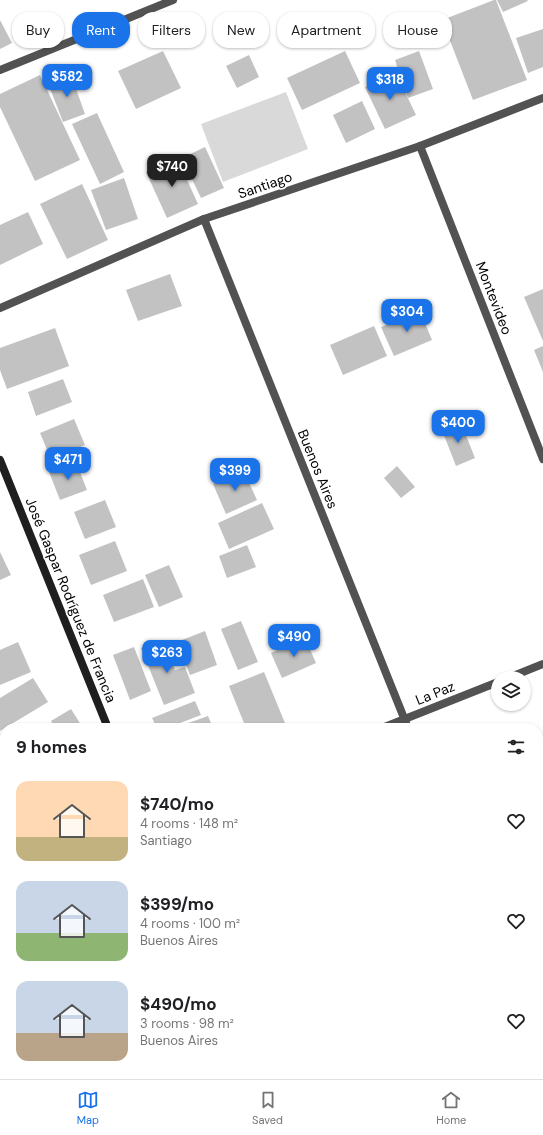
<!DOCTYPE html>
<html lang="en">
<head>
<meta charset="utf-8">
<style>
	body { margin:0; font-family:"DM Sans",sans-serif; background:#f2f2f2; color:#202124; height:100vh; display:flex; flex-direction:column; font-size:15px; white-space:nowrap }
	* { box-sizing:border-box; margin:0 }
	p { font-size:13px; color:#757577 }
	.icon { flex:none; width:22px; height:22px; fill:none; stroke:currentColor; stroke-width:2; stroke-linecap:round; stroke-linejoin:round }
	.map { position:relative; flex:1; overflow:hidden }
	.drawer { position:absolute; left:0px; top:723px; width:543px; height:356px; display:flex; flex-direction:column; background:#fff; border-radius:16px 16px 0 0; box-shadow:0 1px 3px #0004 }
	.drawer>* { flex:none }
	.top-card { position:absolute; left:12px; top:12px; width:519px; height:36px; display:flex; gap:8px }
	.tools { position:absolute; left:491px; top:671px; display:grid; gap:8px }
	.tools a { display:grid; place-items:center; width:40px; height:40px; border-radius:50%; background:#fff; box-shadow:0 1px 3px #0004; font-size:20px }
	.price { position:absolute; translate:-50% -34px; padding:0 9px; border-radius:8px; background:#1a73e8; color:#fff; font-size:13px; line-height:26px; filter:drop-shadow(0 1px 2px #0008) }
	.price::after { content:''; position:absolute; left:50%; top:24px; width:12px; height:9px; margin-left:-6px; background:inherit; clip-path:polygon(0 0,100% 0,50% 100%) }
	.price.current { background:#222; color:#fff }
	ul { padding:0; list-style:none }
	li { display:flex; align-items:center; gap:12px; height:100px; padding:0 16px }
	li span { display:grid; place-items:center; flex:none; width:112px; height:80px; border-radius:12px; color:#555 }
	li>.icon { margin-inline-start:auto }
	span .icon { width:48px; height:48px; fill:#fffc; stroke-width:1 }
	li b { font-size:17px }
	h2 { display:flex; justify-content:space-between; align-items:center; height:48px; padding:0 16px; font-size:17px }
	.pill { padding:0 14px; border-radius:16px; background:#fff; box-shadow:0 1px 3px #0004; font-size:14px; line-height:36px }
	.pill.current { background:#1a73e8; color:#fff }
	.tab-bar { display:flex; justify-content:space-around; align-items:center; height:56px; border-top:1px solid #e0e0e0; background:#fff; font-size:11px; color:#757577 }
	.tab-bar a { display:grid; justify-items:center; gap:2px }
	.tab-bar .current { color:#1a73e8 }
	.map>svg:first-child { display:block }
	.green { fill:#d9d9d9 }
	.building { fill:#c2c2c2 }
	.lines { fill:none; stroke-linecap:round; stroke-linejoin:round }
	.street { stroke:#525252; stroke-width:8 }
	.secondary { stroke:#1f1f1f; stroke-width:8 }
	.labels { text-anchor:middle; stroke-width:3.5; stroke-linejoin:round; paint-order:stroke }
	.street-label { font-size:14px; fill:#000; stroke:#fff }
</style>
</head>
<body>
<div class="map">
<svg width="543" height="1079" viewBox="0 0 543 1079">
	<rect width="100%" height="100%" fill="#fff"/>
	<path class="green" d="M286 92 308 149 223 182 201 124Z"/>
	<g class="building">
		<path d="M494 0H496L527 80 473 100 442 20Z"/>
		<path d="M497 0H527L528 1 503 12Z"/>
		<path d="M0 20 12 43 0 49Z"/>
		<path d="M543 29V67L528 73 516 38Z"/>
		<path d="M163 51 181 88 136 109 118 71Z"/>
		<path d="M345 51 360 83 302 110 287 78Z"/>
		<path d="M419 51 433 89 408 98 395 60Z"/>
		<path d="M249 55 259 77 237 88 226 66Z"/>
		<path d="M396 73 416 115 385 129 365 87Z"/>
		<path d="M40 75 80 160 35 181 0 107V94Z"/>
		<path d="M71 75 85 114 63 122 48 83Z"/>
		<path d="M362 101 375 129 346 143 333 115Z"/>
		<path d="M97 113 124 172 100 184 72 124Z"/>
		<path d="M205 147 224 188 201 198 182 158Z"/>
		<path d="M177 158 198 204 167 218 146 172Z"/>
		<path d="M124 178 138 219 106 230 91 190Z"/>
		<path d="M82 184 108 240 67 259 40 204Z"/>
		<path d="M28 212 43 244 0 265V225Z"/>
		<path d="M170 274 182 306 138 321 126 290Z"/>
		<path d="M543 289V341L524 297Z"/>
		<path d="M420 311 432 340 394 356 381 327Z"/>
		<path d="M374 326 387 356 343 375 330 345Z"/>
		<path d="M55 328 69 366 7 389 0 370V348Z"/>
		<path d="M543 346V372L534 350Z"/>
		<path d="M63 379 72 402 36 416 28 392Z"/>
		<path d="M74 419 85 445 51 459 40 433Z"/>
		<path d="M461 423 475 458 456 466 442 430Z"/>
		<path d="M76 462 87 490 60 500 49 472Z"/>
		<path d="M397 466 415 487 401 498 384 478Z"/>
		<path d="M243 470 257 500 226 514 213 484Z"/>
		<path d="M105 500 116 527 85 539 74 512Z"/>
		<path d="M262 503 274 529 229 549 218 523Z"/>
		<path d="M115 541 127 571 91 585 79 555Z"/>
		<path d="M247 545 256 567 227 578 219 556Z"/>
		<path d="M0 552 11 575 0 580Z"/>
		<path d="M169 565 183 597 159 607 145 575Z"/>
		<path d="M143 579 154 607 114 622 103 595Z"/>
		<path d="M241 621 258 662 238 670 221 629Z"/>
		<path d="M205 631 217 665 190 675 177 642Z"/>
		<path d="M305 638 316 663 282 678 271 653Z"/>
		<path d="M163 640 175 670 185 667 195 693 164 705 141 648Z"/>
		<path d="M18 642 31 672 0 685V650Z"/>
		<path d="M134 647 151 691 130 700 113 655Z"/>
		<path d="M264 672 287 728H246L229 686Z"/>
		<path d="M33 678 48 702 0 731V698Z"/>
		<path d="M195 701 201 715 167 728H157L152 718Z"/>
		<path d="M71 709 83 728H55L51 721Z"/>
		<path d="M208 716 213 728H181L180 726Z"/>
		<path d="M529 723 532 728H518Z"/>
		<path d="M538 742 543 753V776L538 779Z"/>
		<path d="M5 782V795L0 783Z"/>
		<path d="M542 793 543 821 538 824V795Z"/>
		<path d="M543 826V852L538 854V828Z"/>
		<path d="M5 990V1010L0 1013V992Z"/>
		<path d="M5 1049V1074H41L43 1078 0 1079V1051Z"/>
		<path d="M63 1074H74L76 1079H52Z"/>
		<path d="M186 1074H227L229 1079H175Z"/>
		<path d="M307 1074H371L359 1079H296Z"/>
		<path d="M413 1074H425L427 1079H400Z"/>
	</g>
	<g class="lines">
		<g class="street">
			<path d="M0 70 173 0"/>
			<path d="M420 146 543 459"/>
			<path d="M204 219 408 728"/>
			<path d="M0 308 204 219 420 146 543 98"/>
			<path d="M508 678 543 664"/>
			<path d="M382 728 498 682"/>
			<path d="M0 881 5 879"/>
			<path d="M538 1051 543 1064"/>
		</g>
		<g class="secondary">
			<path d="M0 460 108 728"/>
			<path d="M248 1074 250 1079"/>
		</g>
	</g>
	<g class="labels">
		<g class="street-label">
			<text transform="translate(265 185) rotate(-19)" y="5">Santiago</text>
			<text transform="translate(494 298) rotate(69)" y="5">Montevideo</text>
			<text transform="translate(318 469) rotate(68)" y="5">Buenos Aires</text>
			<text transform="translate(71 600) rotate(68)" y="5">José Gaspar Rodríguez de Francia</text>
			<text transform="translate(435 693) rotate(-22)" y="5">La Paz</text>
		</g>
	</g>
</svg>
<div class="tools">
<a><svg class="icon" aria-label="layers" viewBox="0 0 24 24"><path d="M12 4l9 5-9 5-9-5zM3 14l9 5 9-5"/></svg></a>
</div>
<b class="price" style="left:67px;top:98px">$582</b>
<b class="price" style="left:390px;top:101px">$318</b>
<b class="price current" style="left:172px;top:188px">$740</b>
<b class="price" style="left:407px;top:333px">$304</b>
<b class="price" style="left:458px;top:444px">$400</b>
<b class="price" style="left:68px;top:481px">$471</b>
<b class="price" style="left:235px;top:492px">$399</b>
<b class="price" style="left:294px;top:658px">$490</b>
<b class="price" style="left:167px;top:674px">$263</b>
<div class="top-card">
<a class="pill">Buy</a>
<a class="pill current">Rent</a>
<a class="pill">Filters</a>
<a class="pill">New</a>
<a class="pill">Apartment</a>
<a class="pill">House</a>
</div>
<section class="drawer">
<h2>9 homes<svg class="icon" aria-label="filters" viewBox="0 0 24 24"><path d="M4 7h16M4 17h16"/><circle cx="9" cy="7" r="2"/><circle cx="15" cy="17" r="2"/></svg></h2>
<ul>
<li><span style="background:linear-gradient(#ffd9b3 70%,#c2b280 0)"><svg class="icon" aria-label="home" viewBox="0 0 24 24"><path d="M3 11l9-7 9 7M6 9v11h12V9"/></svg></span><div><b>$740/mo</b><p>4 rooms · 148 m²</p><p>Santiago</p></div><svg class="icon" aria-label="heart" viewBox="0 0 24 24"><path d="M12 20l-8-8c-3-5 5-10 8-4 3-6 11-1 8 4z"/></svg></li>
<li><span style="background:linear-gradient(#c9d6e8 65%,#8fb573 0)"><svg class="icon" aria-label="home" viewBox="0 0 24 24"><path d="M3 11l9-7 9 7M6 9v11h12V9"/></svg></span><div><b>$399/mo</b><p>4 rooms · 100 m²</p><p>Buenos Aires</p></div><svg class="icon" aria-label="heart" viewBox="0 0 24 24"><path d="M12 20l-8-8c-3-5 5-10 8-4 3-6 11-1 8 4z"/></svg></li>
<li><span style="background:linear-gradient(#c9d6e8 65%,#b9a48a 0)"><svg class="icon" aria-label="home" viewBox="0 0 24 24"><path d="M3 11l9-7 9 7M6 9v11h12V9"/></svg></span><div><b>$490/mo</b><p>3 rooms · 98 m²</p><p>Buenos Aires</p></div><svg class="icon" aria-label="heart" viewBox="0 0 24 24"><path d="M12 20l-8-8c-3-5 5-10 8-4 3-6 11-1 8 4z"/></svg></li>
</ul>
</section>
</div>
<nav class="tab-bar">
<a class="current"><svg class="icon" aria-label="map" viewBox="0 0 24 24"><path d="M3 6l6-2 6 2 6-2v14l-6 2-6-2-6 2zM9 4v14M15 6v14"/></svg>Map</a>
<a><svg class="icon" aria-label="saved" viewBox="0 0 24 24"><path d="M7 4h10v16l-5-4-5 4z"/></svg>Saved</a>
<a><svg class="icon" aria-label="home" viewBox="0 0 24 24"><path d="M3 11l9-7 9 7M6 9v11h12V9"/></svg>Home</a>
</nav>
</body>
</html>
